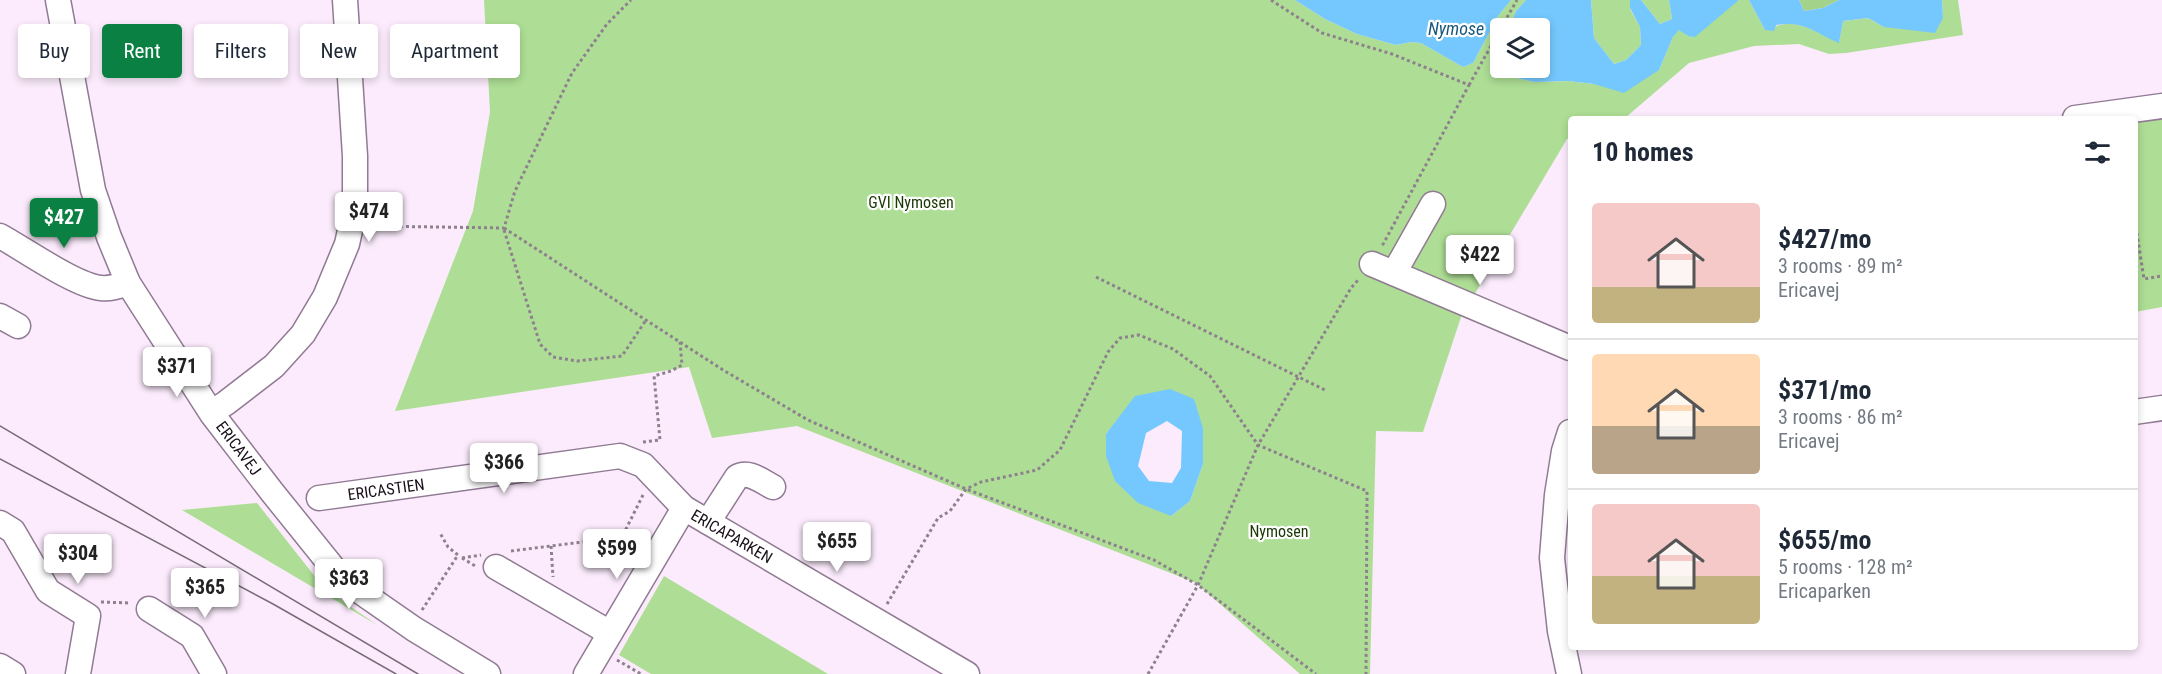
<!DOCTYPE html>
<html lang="en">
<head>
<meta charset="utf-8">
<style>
	body { margin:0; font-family:"Roboto Condensed",sans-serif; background:#f6f6f7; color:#1f2937; height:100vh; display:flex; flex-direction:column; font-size:22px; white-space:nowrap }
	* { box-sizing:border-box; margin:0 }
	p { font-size:20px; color:#747a83 }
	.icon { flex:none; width:33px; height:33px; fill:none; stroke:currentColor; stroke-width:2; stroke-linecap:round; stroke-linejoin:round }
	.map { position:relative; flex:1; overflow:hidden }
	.side { position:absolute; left:1568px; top:116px; width:570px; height:534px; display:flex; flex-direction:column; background:#fff; border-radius:6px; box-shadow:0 3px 9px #0003 }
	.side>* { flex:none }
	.hud { position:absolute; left:18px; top:24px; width:570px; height:54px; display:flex; gap:12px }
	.tools { position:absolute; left:1490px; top:18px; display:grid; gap:12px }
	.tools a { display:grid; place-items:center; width:60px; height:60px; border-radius:6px; background:#fff; box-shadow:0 3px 9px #0003; font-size:30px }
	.price { position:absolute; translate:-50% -51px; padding:0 14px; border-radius:6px; background:#fff; color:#222; font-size:20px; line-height:39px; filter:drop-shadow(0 2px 3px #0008) }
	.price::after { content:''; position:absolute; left:50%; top:36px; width:18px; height:14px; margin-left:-9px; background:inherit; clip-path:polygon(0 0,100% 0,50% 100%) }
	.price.active { background:#0b8043; color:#fff }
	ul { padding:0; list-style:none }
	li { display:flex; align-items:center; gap:18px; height:150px; padding:0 24px }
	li+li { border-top:2px solid #e0e1e3 }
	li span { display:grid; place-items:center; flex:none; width:168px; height:120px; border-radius:6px; color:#555 }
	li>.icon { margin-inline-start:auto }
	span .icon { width:72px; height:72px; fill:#fffc; stroke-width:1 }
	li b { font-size:26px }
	h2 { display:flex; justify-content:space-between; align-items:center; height:72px; padding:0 24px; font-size:26px }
	.tag { padding:0 21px; border-radius:6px; background:#fff; box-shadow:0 3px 9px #0003; font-size:21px; line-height:54px }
	.tag.active { background:#0b8043; color:#fff }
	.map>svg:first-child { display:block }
	.green { fill:#aede95; fill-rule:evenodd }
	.forest { fill:#a3d38a }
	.water { fill:#74c8fd; fill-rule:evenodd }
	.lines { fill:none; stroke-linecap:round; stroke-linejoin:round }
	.minor-casing { stroke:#917a93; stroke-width:27 }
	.path { stroke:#8e818e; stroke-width:3; stroke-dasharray:3 3; stroke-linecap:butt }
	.minor { stroke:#fff; stroke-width:24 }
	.tram { stroke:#786c78; stroke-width:1.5 }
	.labels { text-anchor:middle; stroke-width:4.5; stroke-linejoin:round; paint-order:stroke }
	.park-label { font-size:16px; fill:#193703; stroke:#fff }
	.street-label { font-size:16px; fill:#180f18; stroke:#fff }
	.water-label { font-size:18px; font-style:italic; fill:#19587c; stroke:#fff }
</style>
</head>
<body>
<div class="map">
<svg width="2162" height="674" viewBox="0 0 2162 674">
	<rect width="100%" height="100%" fill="#fbebfc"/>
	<g class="green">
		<path d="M484 0H1295L1325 19 1357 34 1396 45 1411 42 1421 43 1463 67 1473 63 1498 16 1511 0H1526L1516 11 1509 28H1500L1497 69 1516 78 1535 82 1568 81 1594 84 1659 70 1673 37 1679 29 1688 36 1739 0H1749L1765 30C1798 15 1810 31 1839 42L1843 21 1868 18 1884 27 1943 18 1942 0H1958L1963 35 1846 53 1829 54 1799 44 1754 46 1689 63 1625 118H1570V138L1567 139 1461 317 1423 432 1376 431 1370 674H1300L1196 583 797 426 712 438 689 367 395 411 473 211 490 112ZM1194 399 1203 464 1190 501 1171 516 1106 434 1120 417Z"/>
		<path d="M1591 0H1630V9L1640 27 1641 45 1626 60 1614 64 1594 38Z"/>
		<path d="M1641 0H1669L1672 19 1660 24Z"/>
		<path d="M2162 113V307L2135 312 2134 118Z"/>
		<path d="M257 503 324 588 377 625 182 510Z"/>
		<path d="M664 576 828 674H651L619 655Z"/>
	</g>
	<path class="forest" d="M1799 0H1839L1823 8 1804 11Z"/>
	<g class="water">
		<path d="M1295 0H1511L1498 16 1473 63 1463 67 1421 43 1411 42 1396 45 1357 34 1325 19Z"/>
		<path d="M1526 0H1591L1594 38 1614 64 1626 60 1641 45 1640 27 1630 8V0H1641L1660 24 1672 19 1669 0H1739L1695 37 1688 36 1679 30 1673 37 1659 70 1624 93 1594 84 1568 81 1535 82 1516 78 1497 69V54L1500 48V68H1539V28H1509L1516 11Z"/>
		<path d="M1749 0H1799L1804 11 1823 8 1839 0H1942L1943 18 1935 33 1884 27 1868 18 1843 21 1839 43C1815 33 1804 20 1776 25L1774 31 1765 30Z"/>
		<path d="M1170 389 1194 399 1203 428V464L1190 501 1171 516 1138 503 1115 481 1106 456V434L1135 396ZM1167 421 1182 431 1181 468 1172 483 1149 481 1138 466 1146 433Z"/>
	</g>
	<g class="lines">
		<defs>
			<g id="minor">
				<path d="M58 0 93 190 109 237 128 283 212 414 272 492 342 579 414 629 488 674"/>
				<path d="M2075 118 2162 106"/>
				<path d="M0 236C24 249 76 286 101 288 111 289 119 286 128 283"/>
				<path d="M1372 264 1570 348"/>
				<path d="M1394 273 1433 204"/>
				<path d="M0 316 18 326"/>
				<path d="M212 412 226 403 274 366 303 334 325 297 347 244 351 226 355 191V156L345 0"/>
				<path d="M2134 412 2162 408"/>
				<path d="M319 498 620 456 643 465 684 508 967 674"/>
				<path d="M708 522 737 477C749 470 761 481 773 487"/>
				<path d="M0 523 13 531 48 591 88 616 78 674"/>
				<path d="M496 567 610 633"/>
				<path d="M149 609 192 636 214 674"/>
				<path d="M0 666 13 674"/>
				<path d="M586 674 684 508"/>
				<path d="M1569 674 1560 631 1552 558 1557 495 1564 451 1570 432"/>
			</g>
		</defs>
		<use href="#minor" class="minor-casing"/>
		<g class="path">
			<path d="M1271 0 1322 33 1392 54 1469 85 1381 248"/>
			<path d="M1501 28 1517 0"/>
			<path d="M1469 85 1500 30"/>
			<path d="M2134 215 2144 279 2162 276"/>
			<path d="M370 226 504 228 515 191 572 73 607 24 631 0"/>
			<path d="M504 228 723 370 808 420 966 489 1154 560 1198 585 1316 674"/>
			<path d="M504 230 540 344 553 357 577 361 622 356 646 320"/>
			<path d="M1096 277 1327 391"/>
			<path d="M643 442 660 440 654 376 671 371 682 365 680 342"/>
			<path d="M551 546 553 577"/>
			<path d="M511 551 622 537 643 495"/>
			<path d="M462 558 481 555"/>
			<path d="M462 558 477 567"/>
			<path d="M101 602 130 603"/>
			<path d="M887 604 938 518 950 511 966 489 981 482 1037 470 1060 450 1108 352 1120 338 1139 335 1173 349 1210 376 1258 445 1367 491 1366 674"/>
			<path d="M422 610 458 555 448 547 440 533"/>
			<path d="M617 660 641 674"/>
			<path d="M1148 674 1198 585 1258 445 1351 288 1358 280"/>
		</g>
		<use href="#minor" class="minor"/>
		<g class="tram">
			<path d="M0 426 418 674"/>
			<path d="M0 459 273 604 396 674"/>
		</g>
	</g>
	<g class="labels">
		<g class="park-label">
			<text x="911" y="208">GVI Nymosen</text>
			<text x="1279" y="537">Nymosen</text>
		</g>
		<g class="street-label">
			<text transform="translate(239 448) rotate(53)" y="6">ERICAVEJ</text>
			<text transform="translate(386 489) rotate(-8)" y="6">ERICASTIEN</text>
			<text transform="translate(732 536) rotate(30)" y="6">ERICAPARKEN</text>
		</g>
		<g class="water-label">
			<text x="1456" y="35">Nymose</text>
		</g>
	</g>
</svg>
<div class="tools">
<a><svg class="icon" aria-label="layers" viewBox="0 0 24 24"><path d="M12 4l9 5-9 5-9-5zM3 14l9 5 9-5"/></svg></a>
</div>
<b class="price" style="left:369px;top:243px">$474</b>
<b class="price active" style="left:64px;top:249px">$427</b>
<b class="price" style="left:1480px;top:286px">$422</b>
<b class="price" style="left:177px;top:398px">$371</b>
<b class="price" style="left:504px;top:494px">$366</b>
<b class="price" style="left:837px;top:573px">$655</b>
<b class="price" style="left:617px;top:580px">$599</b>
<b class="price" style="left:78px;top:585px">$304</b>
<b class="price" style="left:349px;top:610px">$363</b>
<b class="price" style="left:205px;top:619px">$365</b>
<div class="hud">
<a class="tag">Buy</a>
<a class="tag active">Rent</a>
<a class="tag">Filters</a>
<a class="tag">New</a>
<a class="tag">Apartment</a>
</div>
<section class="side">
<h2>10 homes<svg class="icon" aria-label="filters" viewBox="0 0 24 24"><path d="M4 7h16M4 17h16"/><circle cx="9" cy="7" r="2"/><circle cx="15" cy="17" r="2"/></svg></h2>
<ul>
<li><span style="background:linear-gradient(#f6c9c9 70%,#c2b280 0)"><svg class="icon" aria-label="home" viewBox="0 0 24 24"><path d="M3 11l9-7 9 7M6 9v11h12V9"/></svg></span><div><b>$427/mo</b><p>3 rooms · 89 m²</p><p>Ericavej</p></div></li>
<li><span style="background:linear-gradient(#ffd9b3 60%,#b9a48a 0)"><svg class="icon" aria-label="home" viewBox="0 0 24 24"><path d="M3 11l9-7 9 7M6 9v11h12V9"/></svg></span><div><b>$371/mo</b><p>3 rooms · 86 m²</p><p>Ericavej</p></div></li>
<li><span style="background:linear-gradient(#f6c9c9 60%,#c2b280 0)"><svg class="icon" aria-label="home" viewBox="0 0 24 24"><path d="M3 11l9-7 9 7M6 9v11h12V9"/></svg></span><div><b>$655/mo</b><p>5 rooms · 128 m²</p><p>Ericaparken</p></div></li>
</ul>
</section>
</div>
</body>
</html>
